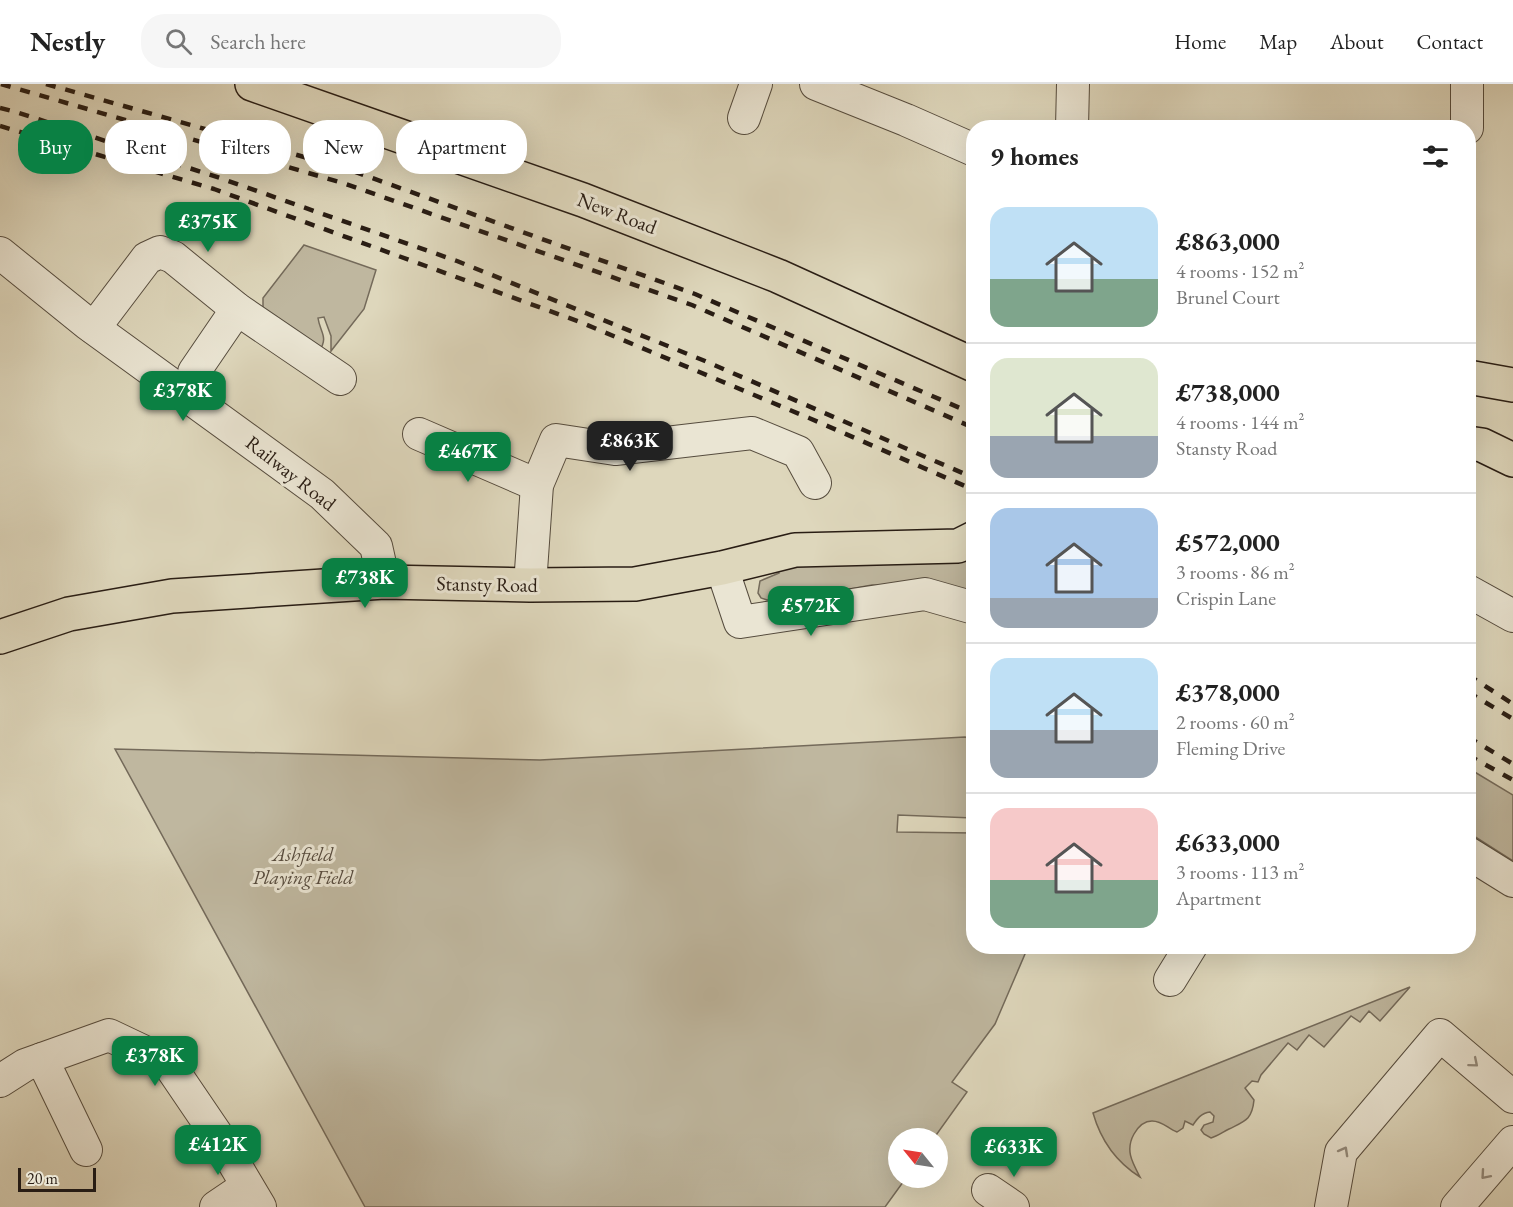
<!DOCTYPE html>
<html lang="en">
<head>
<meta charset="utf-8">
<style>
	body { margin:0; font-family:"EB Garamond",serif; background:#f6f6f6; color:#222; height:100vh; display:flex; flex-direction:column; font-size:22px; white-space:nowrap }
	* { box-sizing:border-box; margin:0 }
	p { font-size:20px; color:#767676 }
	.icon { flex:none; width:33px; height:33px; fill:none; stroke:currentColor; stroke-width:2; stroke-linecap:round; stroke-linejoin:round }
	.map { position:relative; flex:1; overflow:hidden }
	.drawer { position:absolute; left:966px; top:36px; width:510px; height:834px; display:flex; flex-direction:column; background:#fff; border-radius:24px; box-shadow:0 6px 24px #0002 }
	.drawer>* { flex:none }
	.top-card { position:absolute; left:18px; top:36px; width:570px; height:54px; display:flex; gap:12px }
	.needle { width:39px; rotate:300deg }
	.tools { position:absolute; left:888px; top:1044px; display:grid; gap:12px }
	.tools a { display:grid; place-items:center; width:60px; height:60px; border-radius:50%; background:#fff; box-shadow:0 6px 24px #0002; font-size:30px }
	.scale { position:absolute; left:18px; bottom:15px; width:78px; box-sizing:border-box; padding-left:6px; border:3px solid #291d14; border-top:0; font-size:16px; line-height:21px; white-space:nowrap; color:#291d14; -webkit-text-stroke:4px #eae5d3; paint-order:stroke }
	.price { position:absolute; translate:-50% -51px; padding:0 14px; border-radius:12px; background:#0b8043; color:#fff; font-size:20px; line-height:39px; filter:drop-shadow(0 2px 3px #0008) }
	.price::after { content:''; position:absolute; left:50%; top:36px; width:18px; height:14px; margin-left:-9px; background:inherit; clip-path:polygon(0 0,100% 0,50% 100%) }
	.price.current { background:#222; color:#fff }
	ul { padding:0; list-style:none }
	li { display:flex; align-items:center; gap:18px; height:150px; padding:0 24px }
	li+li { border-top:2px solid #e0e0e0 }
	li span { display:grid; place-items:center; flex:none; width:168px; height:120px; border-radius:18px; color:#555 }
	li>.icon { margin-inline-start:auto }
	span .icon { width:72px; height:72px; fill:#fffc; stroke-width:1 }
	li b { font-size:26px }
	h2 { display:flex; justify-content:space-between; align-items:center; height:72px; padding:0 24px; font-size:26px }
	.chip { padding:0 21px; border-radius:24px; background:#fff; box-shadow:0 6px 24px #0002; font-size:21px; line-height:54px }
	.chip.current { background:#0b8043; color:#fff }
	header { display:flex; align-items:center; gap:36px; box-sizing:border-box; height:84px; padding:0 30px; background:#fff; border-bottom:2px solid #e0e0e0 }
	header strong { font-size:28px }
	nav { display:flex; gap:33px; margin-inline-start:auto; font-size:21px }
	.search { width:420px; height:54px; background:#f6f6f6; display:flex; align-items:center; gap:15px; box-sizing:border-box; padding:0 21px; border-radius:24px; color:#767676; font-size:22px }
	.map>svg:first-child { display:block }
	.green { fill:#bfb79f; stroke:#746a5a; stroke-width:1.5 }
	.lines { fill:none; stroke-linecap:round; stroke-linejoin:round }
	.minor-casing { stroke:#564c3e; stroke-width:34 }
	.major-casing { stroke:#291d14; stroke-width:36 }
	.minor { stroke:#eae5d3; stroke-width:32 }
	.major { stroke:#ded7bc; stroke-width:33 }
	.rail { stroke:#291d14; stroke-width:4.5; stroke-dasharray:10 10; stroke-linecap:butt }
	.oneway { stroke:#938b7d }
	.labels { text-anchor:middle; stroke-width:6; stroke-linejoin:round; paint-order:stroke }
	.street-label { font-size:20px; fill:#291d14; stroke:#eae5d3 }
	.park-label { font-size:20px; font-style:italic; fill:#564b3e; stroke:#eae5d3 }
</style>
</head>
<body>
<header>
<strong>Nestly</strong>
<div class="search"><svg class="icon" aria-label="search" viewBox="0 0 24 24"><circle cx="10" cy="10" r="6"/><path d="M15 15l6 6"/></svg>Search here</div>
<nav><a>Home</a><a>Map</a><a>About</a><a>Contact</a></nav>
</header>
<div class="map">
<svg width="1513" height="1123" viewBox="0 0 1513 1123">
	<rect width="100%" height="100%" fill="#ded7bc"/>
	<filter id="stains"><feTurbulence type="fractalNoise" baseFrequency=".00333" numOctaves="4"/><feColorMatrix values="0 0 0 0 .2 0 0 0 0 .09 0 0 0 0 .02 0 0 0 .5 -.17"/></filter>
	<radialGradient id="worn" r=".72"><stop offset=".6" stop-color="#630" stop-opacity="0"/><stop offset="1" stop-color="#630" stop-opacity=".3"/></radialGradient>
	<g class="green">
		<path d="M304 161 376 186 364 225 331 267V252L324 233 318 234C320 249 329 252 319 268L263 226V214Z"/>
		<path d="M973 471V505L872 501 833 508 767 516 761 514 758 509 760 497 779 489 777 483 828 480 937 478Z"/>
		<path d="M965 653 973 656V734L898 731 897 748 973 749 974 862 1028 863 995 940 952 998 967 1008 934 1054H898V1094H906L885 1123H365L115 665 540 676Z"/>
		<path d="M1468 684 1513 711V777L1469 749Z"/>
		<path d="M1410 903 1380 937 1369 927 1360 938 1351 932 1324 963 1309 951 1297 966 1288 959 1261 991 1258 998 1252 997 1245 1004 1254 1016C1252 1036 1245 1037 1229 1045 1223 1048 1218 1052 1211 1054L1204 1050 1201 1046 1204 1041 1213 1038 1214 1032 1210 1028C1201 1029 1197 1035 1193 1041L1185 1037 1183 1044 1177 1048C1168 1045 1163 1037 1152 1037 1144 1037 1138 1043 1134 1050 1125 1066 1132 1078 1140 1093 1116 1078 1101 1057 1093 1029Z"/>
	</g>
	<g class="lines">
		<defs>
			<g id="minor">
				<path d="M816 0 906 36 974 66"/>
				<path d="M744 34 756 0"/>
				<path d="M1072 44 1073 0"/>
				<path d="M1467 44V0"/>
				<path d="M0 169 88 240 322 410 376 462 384 498"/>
				<path d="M94 244 147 174 160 168 173 173 237 225 340 295"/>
				<path d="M194 288 237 225"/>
				<path d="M419 350 537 401"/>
				<path d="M722 484 740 538 925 510 974 524"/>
				<path d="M530 501 537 401 556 356 615 365 752 349 798 368 815 399"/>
				<path d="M1468 507 1513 532"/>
				<path d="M1468 769 1513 797"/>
				<path d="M1170 896 1191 862"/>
				<path d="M42 975 86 1066"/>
				<path d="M0 997 25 981 109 951 168 979 221 1057 260 1123"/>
				<path d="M988 1106 1013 1123"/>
				<path d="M216 1123 247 1102"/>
				<path d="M1331 1123 1341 1068 1440 951 1513 1013"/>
				<path d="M1457 1123 1513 1058"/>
			</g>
			<g id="major">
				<path d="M252 0 583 116 778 192 974 281"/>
				<path d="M1468 293 1513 301"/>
				<path d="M1468 359 1482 361 1513 376"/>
				<path d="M0 553 69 530 172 512 384 498 530 501 635 500 722 484 795 466 958 462 974 454"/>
			</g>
		</defs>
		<use href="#minor" class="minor-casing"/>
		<use href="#major" class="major-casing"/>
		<use href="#minor" class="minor"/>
		<use href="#major" class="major"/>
		<g class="rail">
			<path d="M1 0 343 99 692 221 974 344"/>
			<path d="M46 0 350 86 695 210 974 330"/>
			<path d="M0 24 16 28 220 94 457 177 705 277 974 394"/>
			<path d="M0 42 214 105 580 238 809 334 974 406"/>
			<path d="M1468 591 1513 620"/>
			<path d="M1468 608 1513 635"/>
			<path d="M1468 653 1513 680"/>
			<path d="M1468 671 1513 696"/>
		</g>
	</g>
	<defs><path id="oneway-chevron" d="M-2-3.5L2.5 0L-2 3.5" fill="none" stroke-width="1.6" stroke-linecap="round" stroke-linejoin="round" transform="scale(1.5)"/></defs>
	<g class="oneway">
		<use href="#oneway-chevron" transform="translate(1474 979) rotate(40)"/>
		<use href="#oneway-chevron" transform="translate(1344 1067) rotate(-61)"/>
		<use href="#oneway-chevron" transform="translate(1485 1091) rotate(131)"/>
	</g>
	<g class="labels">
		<g class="street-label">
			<text transform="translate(617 129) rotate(21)" y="7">New Road</text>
			<text transform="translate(291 389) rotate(38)" y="7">Railway Road</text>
			<text transform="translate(487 500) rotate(1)" y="7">Stansty Road</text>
		</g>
		<g class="park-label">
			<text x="303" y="777">Ashfield<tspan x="303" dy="23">Playing Field</tspan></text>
		</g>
	</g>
	<rect width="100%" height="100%" filter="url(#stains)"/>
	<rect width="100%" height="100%" fill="url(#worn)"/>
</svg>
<div class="tools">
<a><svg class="needle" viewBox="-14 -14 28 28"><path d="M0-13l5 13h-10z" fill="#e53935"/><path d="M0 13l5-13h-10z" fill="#767676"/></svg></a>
</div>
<div class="scale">20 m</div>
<b class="price" style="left:208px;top:169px">£375K</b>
<b class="price" style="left:183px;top:338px">£378K</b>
<b class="price current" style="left:630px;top:388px">£863K</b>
<b class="price" style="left:468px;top:399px">£467K</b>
<b class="price" style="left:365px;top:525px">£738K</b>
<b class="price" style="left:811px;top:553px">£572K</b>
<b class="price" style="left:155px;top:1003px">£378K</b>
<b class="price" style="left:218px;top:1092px">£412K</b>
<b class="price" style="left:1014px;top:1094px">£633K</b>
<div class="top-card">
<a class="chip current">Buy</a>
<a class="chip">Rent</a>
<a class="chip">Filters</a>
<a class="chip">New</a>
<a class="chip">Apartment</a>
</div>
<section class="drawer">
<h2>9 homes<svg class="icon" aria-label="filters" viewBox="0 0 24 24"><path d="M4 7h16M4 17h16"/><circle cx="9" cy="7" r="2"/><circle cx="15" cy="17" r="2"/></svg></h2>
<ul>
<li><span style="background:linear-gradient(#bfe0f5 60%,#7fa58c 0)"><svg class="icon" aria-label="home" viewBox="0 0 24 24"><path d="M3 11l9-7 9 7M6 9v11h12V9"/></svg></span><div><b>£863,000</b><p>4 rooms · 152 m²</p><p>Brunel Court</p></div></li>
<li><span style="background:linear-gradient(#dfe7d0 65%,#9aa5b1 0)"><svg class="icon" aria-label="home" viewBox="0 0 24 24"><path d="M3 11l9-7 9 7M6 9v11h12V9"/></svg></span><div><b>£738,000</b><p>4 rooms · 144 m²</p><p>Stansty Road</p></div></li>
<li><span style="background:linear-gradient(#a9c7e8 75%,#9aa5b1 0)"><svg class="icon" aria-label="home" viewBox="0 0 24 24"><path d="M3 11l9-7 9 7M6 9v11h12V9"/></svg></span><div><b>£572,000</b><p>3 rooms · 86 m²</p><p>Crispin Lane</p></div></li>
<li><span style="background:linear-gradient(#bfe0f5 60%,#9aa5b1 0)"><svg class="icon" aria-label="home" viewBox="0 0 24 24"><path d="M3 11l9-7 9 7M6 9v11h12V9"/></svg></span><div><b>£378,000</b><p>2 rooms · 60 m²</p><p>Fleming Drive</p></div></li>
<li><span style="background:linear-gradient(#f6c9c9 60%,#7fa58c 0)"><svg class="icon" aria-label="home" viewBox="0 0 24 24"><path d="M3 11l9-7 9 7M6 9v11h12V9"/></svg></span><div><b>£633,000</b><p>3 rooms · 113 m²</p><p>Apartment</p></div></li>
</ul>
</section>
</div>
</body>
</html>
